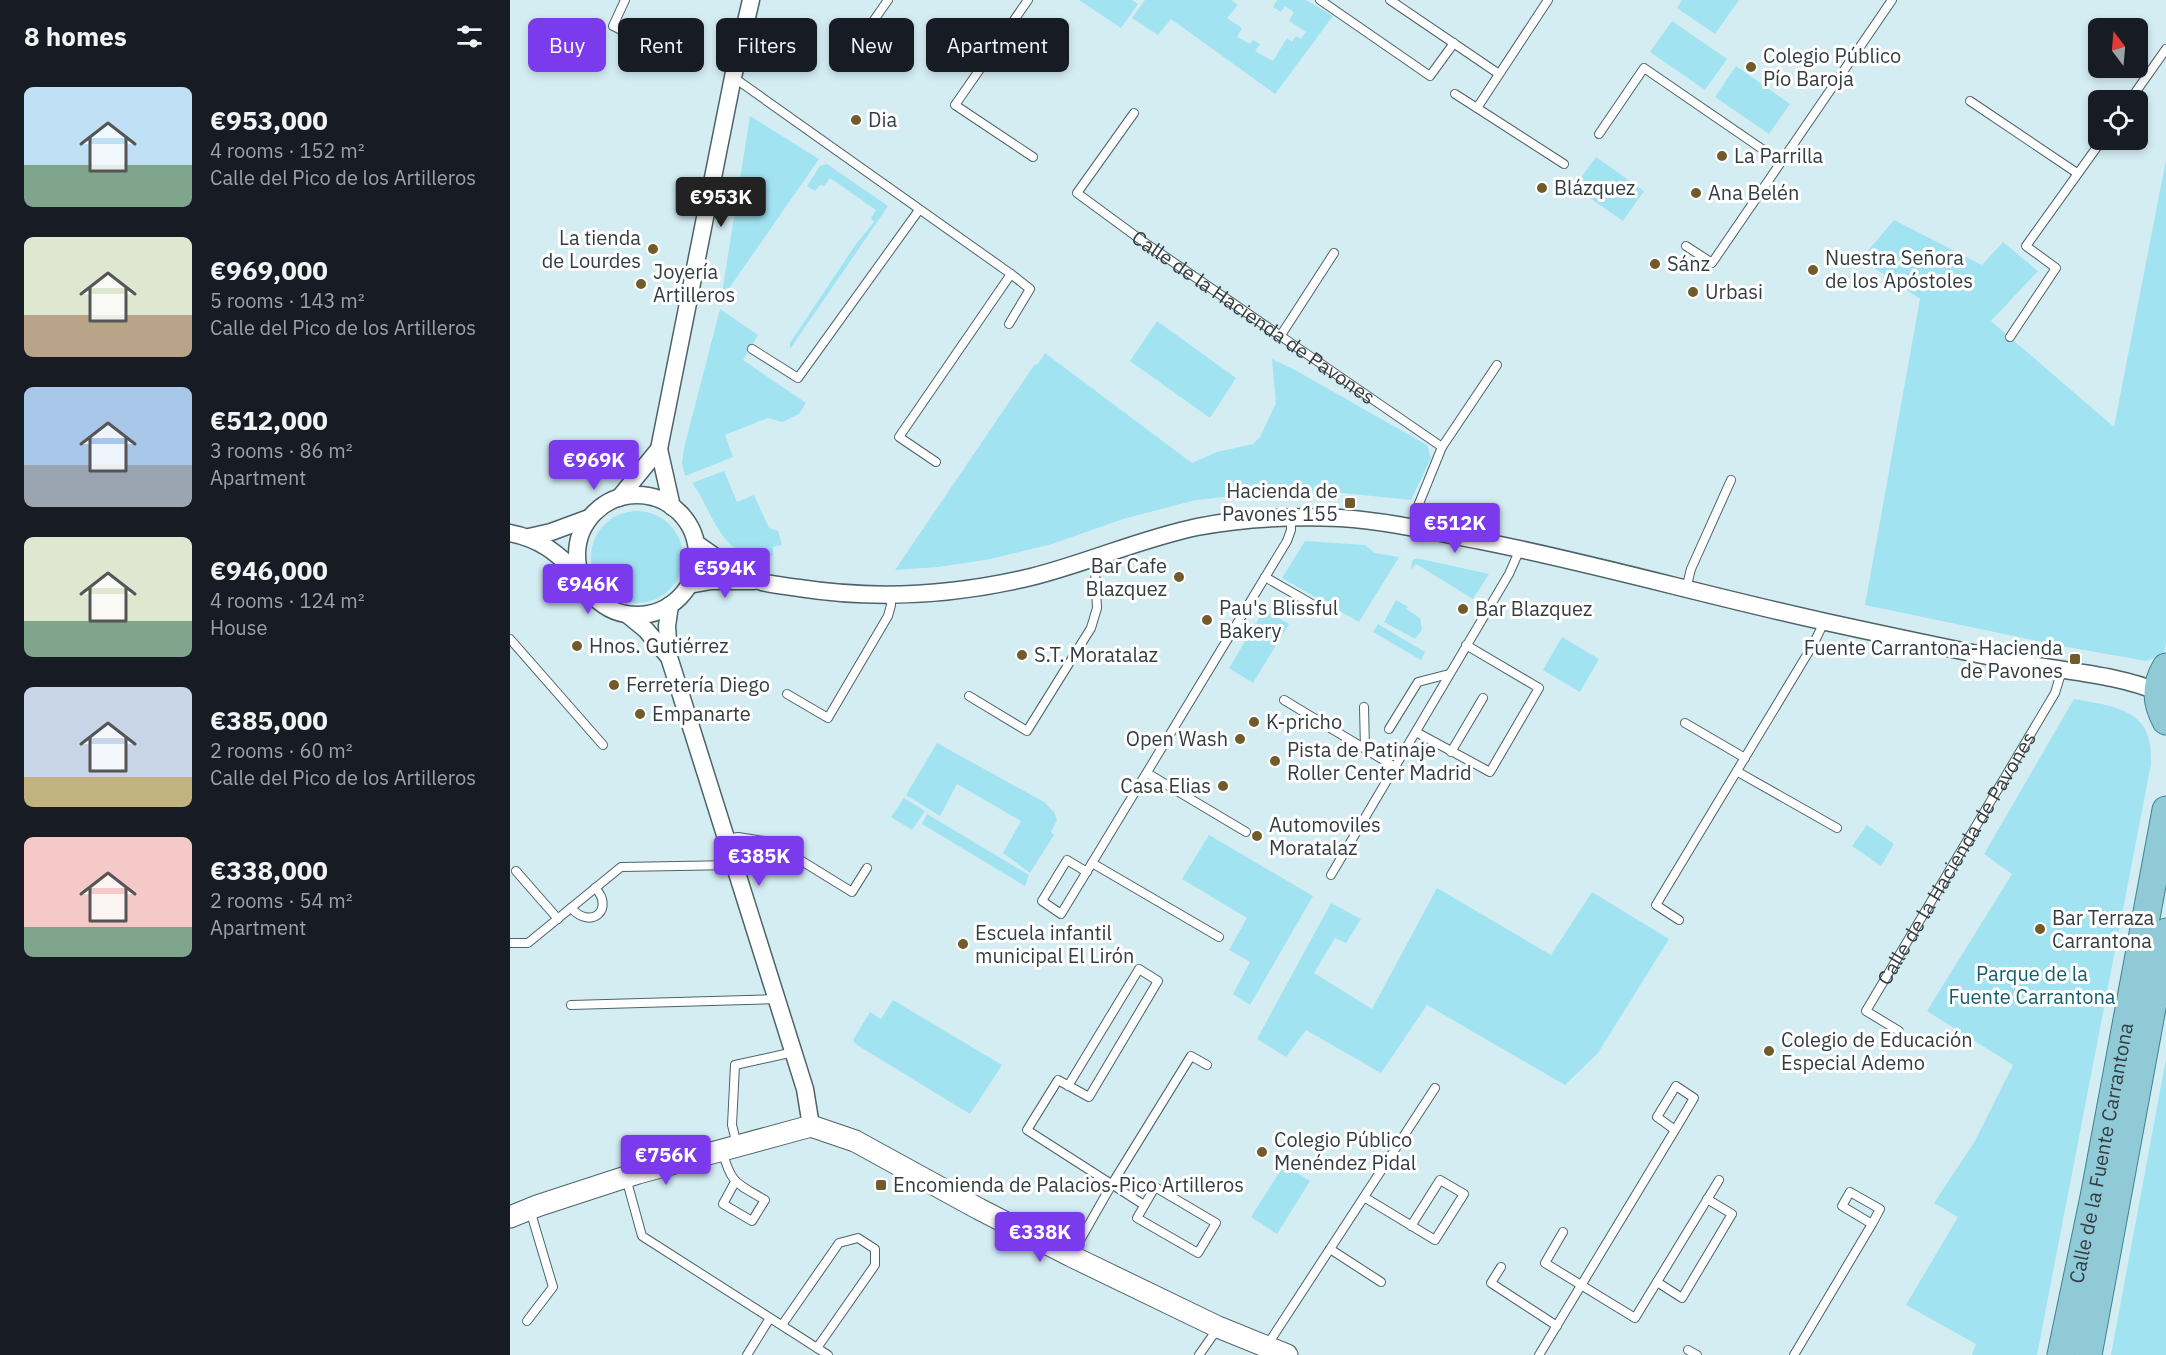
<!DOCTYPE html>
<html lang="en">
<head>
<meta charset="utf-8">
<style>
	body { margin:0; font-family:"IBM Plex Sans",sans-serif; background:#242831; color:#f1f3f6; height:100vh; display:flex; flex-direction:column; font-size:22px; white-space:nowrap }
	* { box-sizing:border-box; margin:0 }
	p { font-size:20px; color:#9ea1a6 }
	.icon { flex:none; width:33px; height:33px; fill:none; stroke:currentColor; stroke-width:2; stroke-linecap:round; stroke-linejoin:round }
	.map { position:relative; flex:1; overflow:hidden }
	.drawer { display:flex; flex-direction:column; background:#171b24; width:510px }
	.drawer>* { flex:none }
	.banner { position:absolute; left:18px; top:18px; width:570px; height:54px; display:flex; gap:12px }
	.needle { width:39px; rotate:344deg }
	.controls { position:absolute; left:1578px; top:18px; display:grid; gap:12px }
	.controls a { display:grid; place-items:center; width:60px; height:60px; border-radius:9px; background:#171b24; box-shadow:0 3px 9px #0003; font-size:30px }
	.price { position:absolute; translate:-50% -51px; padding:0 14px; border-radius:6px; background:#7c3aed; color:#fff; font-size:20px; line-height:39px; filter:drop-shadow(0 2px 3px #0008) }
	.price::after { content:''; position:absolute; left:50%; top:36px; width:18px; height:14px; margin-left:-9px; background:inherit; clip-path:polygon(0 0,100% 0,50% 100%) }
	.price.selected { background:#222; color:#fff }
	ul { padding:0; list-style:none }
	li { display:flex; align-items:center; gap:18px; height:150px; padding:0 24px }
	li span { display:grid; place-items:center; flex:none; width:168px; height:120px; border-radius:9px; color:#555 }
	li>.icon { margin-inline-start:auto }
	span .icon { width:72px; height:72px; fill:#fffc; stroke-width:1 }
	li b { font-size:26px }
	h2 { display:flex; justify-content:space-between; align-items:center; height:72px; padding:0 24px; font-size:26px }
	.tag { padding:0 21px; border-radius:9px; background:#171b24; box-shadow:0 3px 9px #0003; font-size:21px; line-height:54px }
	.tag.selected { background:#7c3aed; color:#fff }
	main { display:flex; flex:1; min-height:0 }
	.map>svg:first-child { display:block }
	.green { fill:#a2e3f2 }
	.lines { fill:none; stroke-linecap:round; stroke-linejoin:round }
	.service-casing { stroke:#4d6368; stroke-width:10 }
	.minor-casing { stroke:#4d6368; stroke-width:19 }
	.tertiary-casing { stroke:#4d6368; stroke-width:23 }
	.primary-casing { stroke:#418291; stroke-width:29 }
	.service { stroke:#fff; stroke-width:8 }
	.minor { stroke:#fff; stroke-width:16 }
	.tertiary { stroke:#fff; stroke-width:21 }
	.primary { stroke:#91cad7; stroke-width:27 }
	.poi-dot { fill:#715b2b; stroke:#fff; stroke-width:2 }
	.labels { text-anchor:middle; stroke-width:6; stroke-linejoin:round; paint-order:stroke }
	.poi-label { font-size:20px; fill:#343d40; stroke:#fff; text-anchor:start }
	.street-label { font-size:20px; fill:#343d40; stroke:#fff }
	.park-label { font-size:20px; fill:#135e6c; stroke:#fff }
</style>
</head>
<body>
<main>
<section class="drawer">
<h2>8 homes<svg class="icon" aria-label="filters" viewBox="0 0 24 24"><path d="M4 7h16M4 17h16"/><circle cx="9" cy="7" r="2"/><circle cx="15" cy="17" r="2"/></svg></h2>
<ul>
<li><span style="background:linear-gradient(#bfe0f5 65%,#7fa58c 0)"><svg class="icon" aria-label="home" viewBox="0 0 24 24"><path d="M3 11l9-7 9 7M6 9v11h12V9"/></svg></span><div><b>€953,000</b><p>4 rooms · 152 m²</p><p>Calle del Pico de los Artilleros</p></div></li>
<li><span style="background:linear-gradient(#dfe7d0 65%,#b9a48a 0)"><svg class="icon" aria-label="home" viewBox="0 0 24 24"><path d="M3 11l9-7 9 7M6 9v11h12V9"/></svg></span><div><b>€969,000</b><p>5 rooms · 143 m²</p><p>Calle del Pico de los Artilleros</p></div></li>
<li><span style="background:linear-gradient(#a9c7e8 65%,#9aa5b1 0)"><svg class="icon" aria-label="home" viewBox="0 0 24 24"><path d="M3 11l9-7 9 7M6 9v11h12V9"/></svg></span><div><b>€512,000</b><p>3 rooms · 86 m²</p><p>Apartment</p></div></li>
<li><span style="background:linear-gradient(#dfe7d0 70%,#7fa58c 0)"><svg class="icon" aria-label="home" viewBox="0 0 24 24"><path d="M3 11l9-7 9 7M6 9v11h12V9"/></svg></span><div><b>€946,000</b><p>4 rooms · 124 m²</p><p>House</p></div></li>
<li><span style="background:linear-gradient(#c9d6e8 75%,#c2b280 0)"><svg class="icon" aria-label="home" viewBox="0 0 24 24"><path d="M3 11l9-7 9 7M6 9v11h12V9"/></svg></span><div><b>€385,000</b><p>2 rooms · 60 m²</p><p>Calle del Pico de los Artilleros</p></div></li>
<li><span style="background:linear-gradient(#f6c9c9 75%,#7fa58c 0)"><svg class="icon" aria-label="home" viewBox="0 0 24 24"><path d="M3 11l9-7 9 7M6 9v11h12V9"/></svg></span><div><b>€338,000</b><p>2 rooms · 54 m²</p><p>Apartment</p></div></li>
</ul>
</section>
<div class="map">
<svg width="1656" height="1355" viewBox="0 0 1656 1355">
	<rect width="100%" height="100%" fill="#d4edf3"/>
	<g class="green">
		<path d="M569 0H622L628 4 611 28Z"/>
		<path d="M635 0H721L728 5 717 18 732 28 727 37 740 44 743 40 750 44 745 51 763 61 777 38 782 42 786 36 791 39 796 32 779 21 784 12 775 6 771 12 763 7 767 0H796L823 16 765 94 661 19 648 35 622 18Z"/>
		<path d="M1172 0H1229L1205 34 1167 8Z"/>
		<path d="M1162 21 1217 59 1195 90 1140 52Z"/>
		<path d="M1226 66 1280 104 1259 134 1205 97Z"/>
		<path d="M240 116 309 159 211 300Z"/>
		<path d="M1086 157 1134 191 1113 221 1064 187Z"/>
		<path d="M1656 160V642L1654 654 1636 661 1552 646 1355 605 1410 299 1351 259 1384 220 1472 265 1493 242 1528 271 1481 321 1604 427Z"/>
		<path d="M317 164 378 206 280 349V343L346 244 364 222 361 218 366 210 320 178 314 186 310 185 305 191 297 186 310 166Z"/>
		<path d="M210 309 248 335 233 360 296 403 289 414 272 422 258 418 215 435 223 457 175 476 172 463 174 448Z"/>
		<path d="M647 321 726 378 700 418 620 361Z"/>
		<path d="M535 353 682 463 707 452 743 444 750 437 766 403 762 359 785 370 917 445 921 458 901 500 813 491 732 495 686 500 613 519 542 544 481 559 428 567 385 570 525 364 527 365Z"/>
		<path d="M214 471 227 502 244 495 259 528 268 531 272 545 263 547V556C252 555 240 556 230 551 206 539 198 503 182 483Z"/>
		<circle cx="127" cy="557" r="46"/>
		<path d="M795 541 855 545 865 553 889 557 849 622 772 578Z"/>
		<path d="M905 559H911L979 574 963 599 906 564 901 570 902 561Z"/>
		<path d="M886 600 898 607 896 609 910 618 912 630 905 639 874 622Z"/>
		<path d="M754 610 779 624 743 683 719 668Z"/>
		<path d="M868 624 915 652 911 660 863 632Z"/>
		<path d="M1052 637 1089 659 1070 692 1033 670Z"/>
		<path d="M1564 699C1590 704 1633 707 1639 740 1641 747 1641 756 1641 764L1527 1355H1462L1466 1344 1396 1305 1448 1217 1424 1203 1465 1141 1503 1065 1417 1011 1502 874 1474 854Z"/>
		<path d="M427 743 534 802 544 812 547 820 541 832 544 835 520 873 493 853 511 821 447 784 430 816 396 795Z"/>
		<path d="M394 798 415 811 402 830 381 817Z"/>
		<path d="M417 814 519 875 515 886 412 824Z"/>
		<path d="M1357 825 1384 844 1371 866 1342 846Z"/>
		<path d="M699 835 803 896 740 1005 723 994 740 962 719 950 737 918 672 879Z"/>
		<path d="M927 888 1041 955 1082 892 1159 939 1088 1053 1055 1085 917 1005 871 1073 796 1030 776 1057 747 1039 821 903 851 919 836 943 825 938 804 973 862 1009Z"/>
		<path d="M383 1000 492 1065 460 1114 347 1045 343 1040 360 1012 371 1019Z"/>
		<path d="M1656 1059V1355H1601Z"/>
		<path d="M774 1165 800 1181 767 1234 741 1217Z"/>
	</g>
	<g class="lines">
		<defs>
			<g id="service">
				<path d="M115 0 103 26 131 40"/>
				<path d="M518 0 445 105 523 157"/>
				<path d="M810 0 920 76 944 43"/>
				<path d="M880 0 989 74"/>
				<path d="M1038 0 967 108 1054 164"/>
				<path d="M346 46 378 0"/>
				<path d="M223 77 501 274 389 437 426 462"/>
				<path d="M945 94 967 108"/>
				<path d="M1620 100 1656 49"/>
				<path d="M1460 101 1567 173"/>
				<path id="s1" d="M624 113 567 193 631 240 932 447 908 506 903 528"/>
				<path d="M1089 134 1134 68 1271 162"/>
				<path d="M1176 246 1202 263 1382 0"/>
				<path d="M499 324 520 289 501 274"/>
				<path d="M771 335 824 253"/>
				<path d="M1500 337 1546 268 1516 246 1592 140"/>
				<path d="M242 349 288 378 409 210"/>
				<path d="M932 447 987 365"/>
				<path d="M755 577 809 608"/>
				<path d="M1176 589 1181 569 1221 480"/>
				<path d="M0 639 93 745"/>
				<path d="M277 694 318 718 378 616 381 605V595"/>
				<path d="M459 696 517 731 581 628 587 608 585 569 581 558"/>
				<path d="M774 700 885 767"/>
				<path d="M854 707 855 749"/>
				<path d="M1175 723 1235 758"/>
				<path d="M879 729 908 682 939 674"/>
				<path d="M906 732 980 772 1029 688 956 645"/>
				<path d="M941 752 973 698"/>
				<path d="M1228 772 1327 828"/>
				<path d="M637 773 736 832"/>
				<path d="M216 839 228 837 261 842 342 892 357 868"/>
				<path d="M582 863 709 937"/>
				<path d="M6 871 48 919"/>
				<path d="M577 872 557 860 532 901 551 914 582 863 777 541 781 530V518"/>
				<path d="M821 875 999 574 1010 549"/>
				<path d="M61 908C82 931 105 908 85 888"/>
				<path d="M1169 920 1146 905 1304 643 1314 622"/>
				<path d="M0 943H18L111 867 225 865"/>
				<path d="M61 1005 267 999"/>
				<path id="s2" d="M1389 1031 1356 1011 1545 693 1552 670"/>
				<path d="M558 1086 629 969 648 981 579 1097 548 1080 517 1130 634 1205"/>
				<path d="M227 1145 222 1125 225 1065 284 1052"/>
				<path d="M212 1150C221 1184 226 1183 255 1200L242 1221 213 1204 225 1182"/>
				<path d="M116 1178 132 1236 318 1355"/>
				<path d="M645 1187 706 1223 688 1253 627 1218Z"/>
				<path d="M854 1197 925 1240 954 1194 930 1180 901 1226"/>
				<path d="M1053 1232 1035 1263 1125 1318 1209 1180"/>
				<path d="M820 1249 871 1282"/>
				<path d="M561 1256 602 1184 681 1056 697 1065"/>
				<path d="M991 1267 981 1283 1047 1326"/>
				<path d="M1147 1282 1172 1298 1222 1214 1197 1199"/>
				<path d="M17 1321 43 1287 20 1210"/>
				<path d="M272 1325 329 1243 348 1238 365 1249V1265L307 1348"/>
				<path d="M756 1347 925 1088"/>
				<path d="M1178 1350 1187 1355"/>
				<path d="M237 1355 260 1318"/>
				<path d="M689 1355 708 1328"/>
				<path d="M1029 1355 1165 1130 1184 1098 1166 1086 1147 1117 1165 1130"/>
				<path d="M1284 1355 1362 1224 1370 1209 1340 1192 1332 1206 1362 1224"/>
			</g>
			<g id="minor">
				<circle cx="127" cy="555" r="60"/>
				<path d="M109 498 149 449"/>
				<path d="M162 507 149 449 223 77 241 0"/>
				<path d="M0 533C32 539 47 554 70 575"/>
				<path d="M19 537 41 532 79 518"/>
				<path d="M187 544C207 558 228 574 252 582 263 585 276 586 289 588 366 600 445 595 521 577 577 563 630 539 687 527 733 518 783 516 830 518 877 521 925 532 971 541 1087 564 1201 597 1316 622 1385 637 1454 652 1523 665 1562 672 1612 676 1648 692"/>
				<path d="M179 585 201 581H244"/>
				<path d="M160 605 157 626 159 657 295 1089 301 1126"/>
				<path d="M119 616 136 630 159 657"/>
			</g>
			<path id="tertiary" d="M0 1217 27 1206 128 1173 301 1126 345 1141 469 1209 561 1256 708 1327 777 1355"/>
			<g id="primary">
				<path d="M1656 667C1645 685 1646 703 1656 721"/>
				<path id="s3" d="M1551 1355 1584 1197 1656 810"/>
				<path d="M1578 1355 1656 932"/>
			</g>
		</defs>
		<use href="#service" class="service-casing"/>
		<use href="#minor" class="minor-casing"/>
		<use href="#tertiary" class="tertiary-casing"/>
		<use href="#primary" class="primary-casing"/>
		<use href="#service" class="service"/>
		<use href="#minor" class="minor"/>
		<use href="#tertiary" class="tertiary"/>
		<use href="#primary" class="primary"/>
	</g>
	<g class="poi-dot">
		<circle cx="1241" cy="67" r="6"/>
		<circle cx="346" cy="120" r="6"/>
		<circle cx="1212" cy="156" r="6"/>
		<circle cx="1032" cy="188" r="6"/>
		<circle cx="1186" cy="193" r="6"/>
		<circle cx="143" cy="249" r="6"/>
		<circle cx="1145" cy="264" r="6"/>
		<circle cx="1303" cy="270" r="6"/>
		<circle cx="131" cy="284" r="6"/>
		<circle cx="1183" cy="292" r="6"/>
		<rect x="834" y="497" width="12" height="12" rx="3"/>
		<circle cx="669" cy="577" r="6"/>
		<circle cx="953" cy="609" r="6"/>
		<circle cx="697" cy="620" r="6"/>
		<circle cx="67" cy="646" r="6"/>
		<circle cx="512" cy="655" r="6"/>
		<rect x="1559" y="653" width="12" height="12" rx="3"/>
		<circle cx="104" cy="685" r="6"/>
		<circle cx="130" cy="714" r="6"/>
		<circle cx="744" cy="722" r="6"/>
		<circle cx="730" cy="739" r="6"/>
		<circle cx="765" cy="761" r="6"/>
		<circle cx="713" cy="786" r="6"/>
		<circle cx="747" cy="836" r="6"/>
		<circle cx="1530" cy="929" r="6"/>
		<circle cx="453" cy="944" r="6"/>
		<circle cx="1259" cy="1051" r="6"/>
		<circle cx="752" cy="1152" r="6"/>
		<rect x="365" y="1179" width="12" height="12" rx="3"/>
	</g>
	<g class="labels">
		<g class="poi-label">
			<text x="1253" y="63">Colegio Público<tspan x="1253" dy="23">Pío Baroja</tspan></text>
			<text x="358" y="127">Dia</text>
			<text x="1224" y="163">La Parrilla</text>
			<text x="1044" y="195">Blázquez</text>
			<text x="1198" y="200">Ana Belén</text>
			<text x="131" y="245" text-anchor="end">La tienda<tspan x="131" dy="23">de Lourdes</tspan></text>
			<text x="1315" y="265">Nuestra Señora<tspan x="1315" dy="23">de los Apóstoles</tspan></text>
			<text x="1157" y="271">Sánz</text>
			<text x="143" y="279">Joyería<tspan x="143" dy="23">Artilleros</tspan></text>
			<text x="1195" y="299">Urbasi</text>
			<text x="828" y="498" text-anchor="end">Hacienda de<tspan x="828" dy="23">Pavones 155</tspan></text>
			<text x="657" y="573" text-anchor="end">Bar Cafe<tspan x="657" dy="23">Blazquez</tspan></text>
			<text x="709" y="615">Pau's Blissful<tspan x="709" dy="23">Bakery</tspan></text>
			<text x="965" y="616">Bar Blazquez</text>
			<text x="79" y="653">Hnos. Gutiérrez</text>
			<text x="1553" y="655" text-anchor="end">Fuente Carrantona-Hacienda<tspan x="1553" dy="23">de Pavones</tspan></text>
			<text x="524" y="662">S.T. Moratalaz</text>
			<text x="116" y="692">Ferretería Diego</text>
			<text x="142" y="721">Empanarte</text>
			<text x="756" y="729">K-pricho</text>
			<text x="718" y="746" text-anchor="end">Open Wash</text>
			<text x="777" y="757">Pista de Patinaje<tspan x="777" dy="23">Roller Center Madrid</tspan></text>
			<text x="701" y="793" text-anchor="end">Casa Elias</text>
			<text x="759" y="832">Automoviles<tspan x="759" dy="23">Moratalaz</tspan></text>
			<text x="1542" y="925">Bar Terraza<tspan x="1542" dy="23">Carrantona</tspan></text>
			<text x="465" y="940">Escuela infantil<tspan x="465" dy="23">municipal El Lirón</tspan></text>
			<text x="1271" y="1047">Colegio de Educación<tspan x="1271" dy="23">Especial Ademo</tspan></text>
			<text x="764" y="1147">Colegio Público<tspan x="764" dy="23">Menéndez Pidal</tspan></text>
			<text x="383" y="1192">Encomienda de Palacios-Pico Artilleros</text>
		</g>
		<g class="street-label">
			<text dy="7" stroke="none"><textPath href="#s1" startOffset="314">Calle de la Hacienda de Pavones</textPath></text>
			<text dy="7" stroke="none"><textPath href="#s2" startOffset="216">Calle de la Hacienda de Pavones</textPath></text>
			<text dy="7" stroke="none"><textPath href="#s3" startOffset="206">Calle de la Fuente Carrantona</textPath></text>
		</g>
		<g class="park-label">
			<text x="1522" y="981">Parque de la<tspan x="1522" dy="23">Fuente Carrantona</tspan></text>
		</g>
	</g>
</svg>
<div class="controls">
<a><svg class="needle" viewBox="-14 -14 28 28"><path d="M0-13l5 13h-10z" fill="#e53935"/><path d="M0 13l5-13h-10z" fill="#9ea1a6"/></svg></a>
<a><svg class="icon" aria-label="locate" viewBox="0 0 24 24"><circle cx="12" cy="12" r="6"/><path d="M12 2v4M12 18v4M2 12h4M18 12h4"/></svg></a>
</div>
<b class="price selected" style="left:211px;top:228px">€953K</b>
<b class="price" style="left:84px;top:491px">€969K</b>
<b class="price" style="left:945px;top:554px">€512K</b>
<b class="price" style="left:215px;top:599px">€594K</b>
<b class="price" style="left:78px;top:615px">€946K</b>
<b class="price" style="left:249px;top:887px">€385K</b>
<b class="price" style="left:156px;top:1186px">€756K</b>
<b class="price" style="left:530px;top:1263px">€338K</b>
<div class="banner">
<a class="tag selected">Buy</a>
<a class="tag">Rent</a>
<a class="tag">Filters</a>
<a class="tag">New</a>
<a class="tag">Apartment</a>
</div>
</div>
</main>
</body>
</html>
